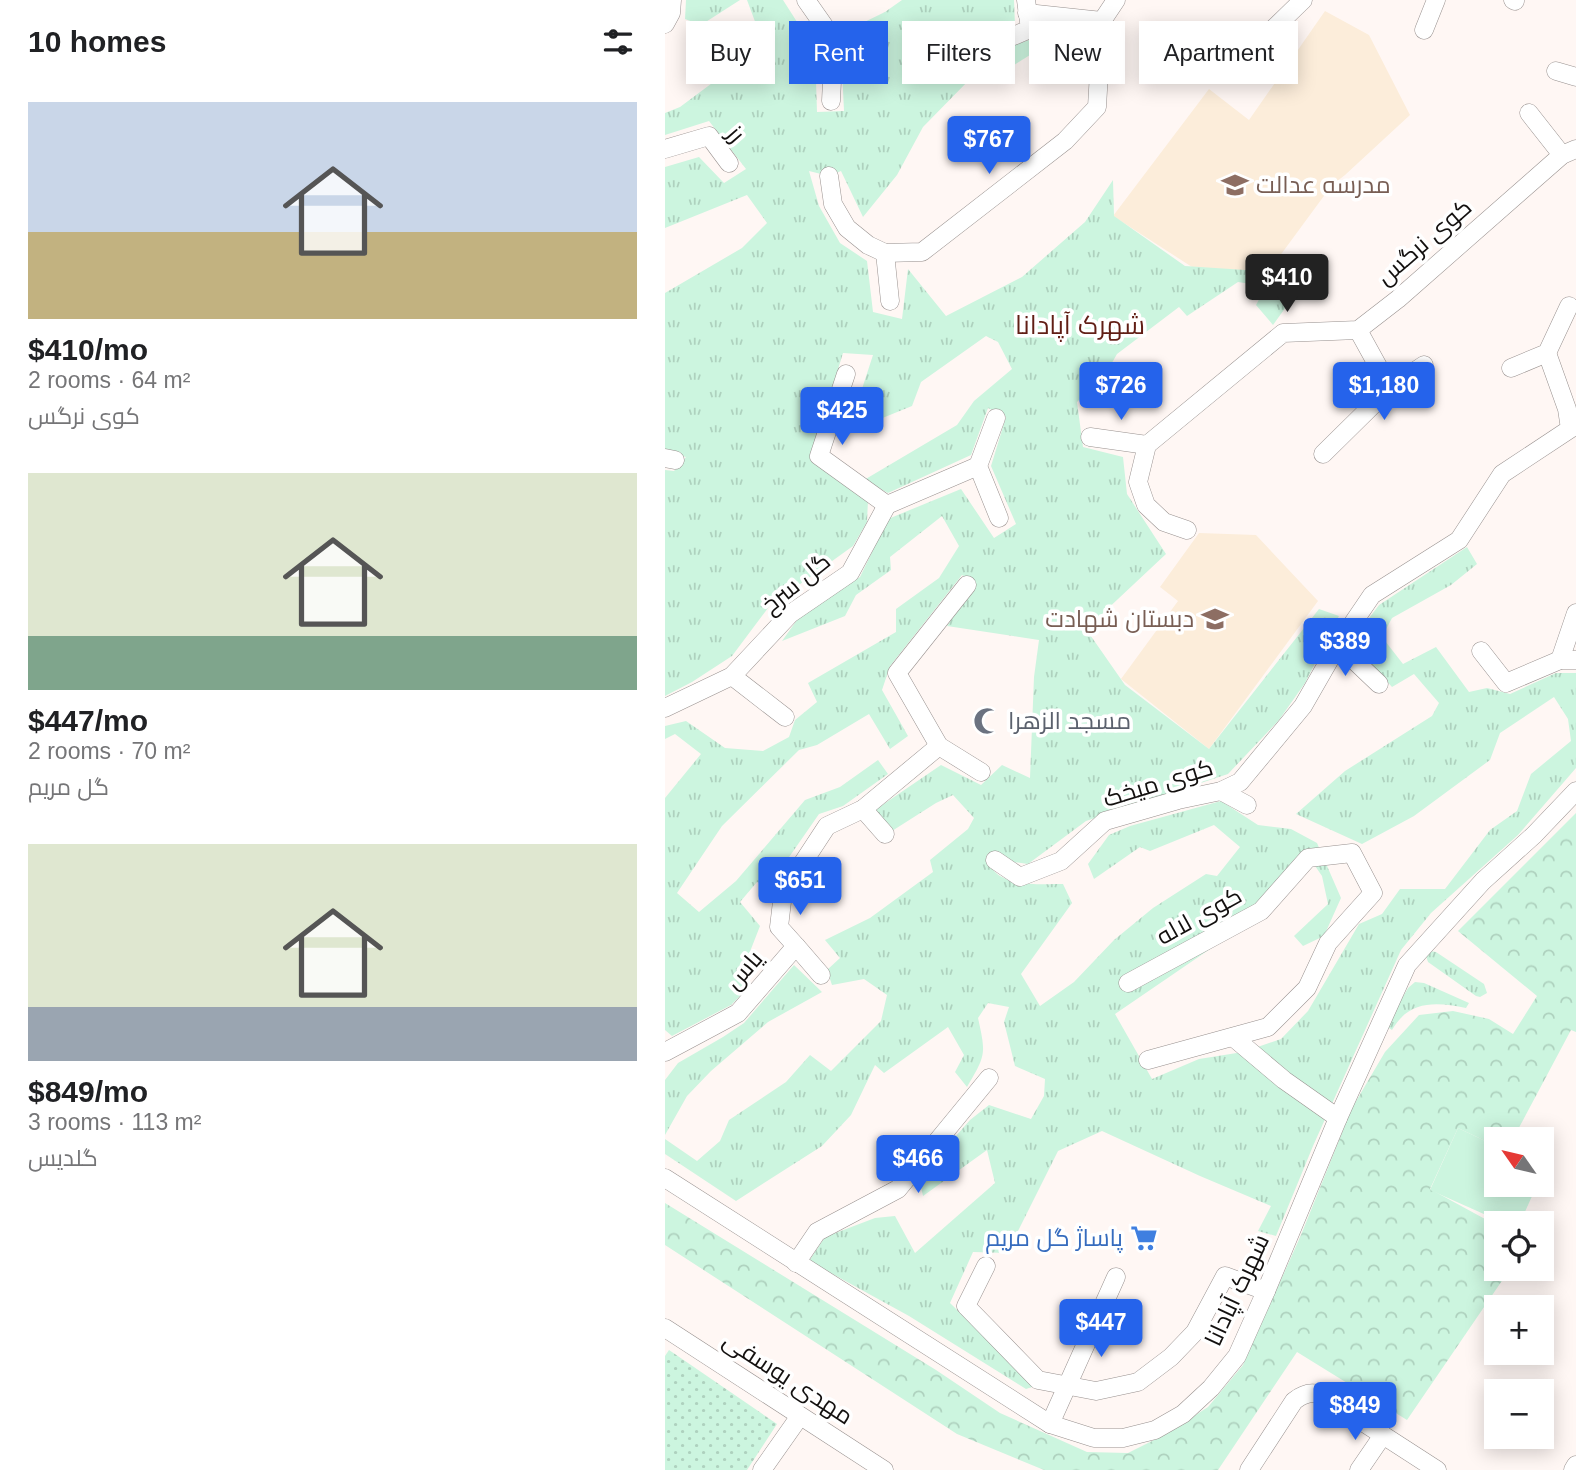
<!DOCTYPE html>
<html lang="en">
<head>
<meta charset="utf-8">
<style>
	body { margin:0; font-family:Helvetica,Cairo,sans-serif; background:#f2f2f2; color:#202124; height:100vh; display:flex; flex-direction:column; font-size:26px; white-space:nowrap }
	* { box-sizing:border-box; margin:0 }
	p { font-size:23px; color:#757577 }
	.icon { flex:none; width:38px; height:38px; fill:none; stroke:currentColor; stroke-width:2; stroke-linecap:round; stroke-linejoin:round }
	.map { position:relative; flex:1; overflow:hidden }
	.panel { display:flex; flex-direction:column; background:#fff; width:665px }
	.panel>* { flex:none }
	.top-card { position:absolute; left:21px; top:21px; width:665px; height:63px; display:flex; gap:14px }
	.needle { width:46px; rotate:304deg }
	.tools { position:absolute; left:819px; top:1127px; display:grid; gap:14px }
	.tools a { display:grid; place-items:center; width:70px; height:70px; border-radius:0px; background:#fff; box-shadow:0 4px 18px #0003; font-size:35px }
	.price { position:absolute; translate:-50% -60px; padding:0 16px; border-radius:7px; background:#2563eb; color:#fff; font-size:23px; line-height:46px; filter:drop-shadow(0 2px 4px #0008) }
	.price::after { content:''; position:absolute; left:50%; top:42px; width:21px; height:16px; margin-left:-10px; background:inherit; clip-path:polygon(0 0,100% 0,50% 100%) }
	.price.on { background:#222; color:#fff }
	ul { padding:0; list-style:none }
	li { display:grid; align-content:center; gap:14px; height:371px; padding:0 28px }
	li span { display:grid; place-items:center; height:217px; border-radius:0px; color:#555 }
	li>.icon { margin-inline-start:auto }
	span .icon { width:126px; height:126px; fill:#fffc; stroke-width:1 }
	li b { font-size:30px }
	h2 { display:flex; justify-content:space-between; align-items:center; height:84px; padding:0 28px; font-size:30px }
	.tag { padding:0 24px; border-radius:0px; background:#fff; box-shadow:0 4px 18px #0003; font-size:24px; line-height:63px }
	.tag.on { background:#2563eb; color:#fff }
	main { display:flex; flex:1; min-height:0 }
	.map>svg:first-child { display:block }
	.education { fill:#fcedda }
	.grass { fill:url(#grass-tufts) }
	.forest { fill:url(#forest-crowns) }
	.park { fill:#ccf5df }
	.garden { fill:url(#garden-dots) }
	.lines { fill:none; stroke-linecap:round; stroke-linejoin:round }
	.minor-casing { stroke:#98918f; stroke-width:19 }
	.minor { stroke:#fff; stroke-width:18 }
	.labels { text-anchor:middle; stroke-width:7; stroke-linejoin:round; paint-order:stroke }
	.street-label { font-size:24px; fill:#13100f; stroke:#fff }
	.education-label { font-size:24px; fill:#785e54; stroke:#fff; text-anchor:start }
	.worship-label { font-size:24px; fill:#5b616d; stroke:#fff; text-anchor:start }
	.shop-label { font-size:24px; fill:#366cbe; stroke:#fff; text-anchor:end }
	.neighbourhood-label { font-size:26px; fill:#611e15; stroke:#fff }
</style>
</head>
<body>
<main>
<section class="panel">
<h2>10 homes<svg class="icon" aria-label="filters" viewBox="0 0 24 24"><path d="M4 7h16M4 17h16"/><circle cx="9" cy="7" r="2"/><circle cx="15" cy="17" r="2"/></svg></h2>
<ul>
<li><span style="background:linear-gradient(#c9d6e8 60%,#c2b280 0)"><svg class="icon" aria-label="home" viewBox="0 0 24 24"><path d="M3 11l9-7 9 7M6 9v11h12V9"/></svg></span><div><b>$410/mo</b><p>2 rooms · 64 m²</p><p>کوی نرگس</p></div></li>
<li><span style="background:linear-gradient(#dfe7d0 75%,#7fa58c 0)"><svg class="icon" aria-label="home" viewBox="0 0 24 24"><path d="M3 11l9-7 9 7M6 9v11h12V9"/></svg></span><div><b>$447/mo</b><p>2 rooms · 70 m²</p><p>گل مریم</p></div></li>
<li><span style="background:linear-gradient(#dfe7d0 75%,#9aa5b1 0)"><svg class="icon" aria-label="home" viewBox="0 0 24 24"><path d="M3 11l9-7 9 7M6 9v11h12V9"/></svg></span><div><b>$849/mo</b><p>3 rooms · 113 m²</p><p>گلدیس</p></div></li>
</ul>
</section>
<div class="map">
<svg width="911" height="1470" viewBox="0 0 911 1470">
	<defs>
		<pattern id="grass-tufts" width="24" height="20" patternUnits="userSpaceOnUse" patternTransform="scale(1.75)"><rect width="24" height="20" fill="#ccf5df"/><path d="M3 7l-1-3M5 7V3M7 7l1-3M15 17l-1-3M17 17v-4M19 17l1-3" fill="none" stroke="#aed1be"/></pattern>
		<pattern id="forest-crowns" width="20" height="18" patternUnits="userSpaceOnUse" patternTransform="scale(1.75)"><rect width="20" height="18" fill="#ccf5df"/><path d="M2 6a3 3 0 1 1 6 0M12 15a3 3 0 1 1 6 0" fill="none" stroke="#aed1be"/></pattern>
		<pattern id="garden-dots" width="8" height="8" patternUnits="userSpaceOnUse" patternTransform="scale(1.75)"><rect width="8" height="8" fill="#ccf5df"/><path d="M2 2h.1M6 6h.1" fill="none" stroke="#aed1be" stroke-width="1.8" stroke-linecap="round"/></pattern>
	</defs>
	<rect width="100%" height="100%" fill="#fff7f4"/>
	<g class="education">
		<path d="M660 11 704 35 745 115 680 175 667 185 603 272 527 267 448 216 544 89 584 120Z"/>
		<path d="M534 533 591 535 653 601 544 749 456 679 513 601 495 587Z"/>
	</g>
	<g class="grass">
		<path d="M21 0H75L36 25 20 19Z"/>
		<path d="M82 0H118L150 50 152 112 179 111 177 69 181 31 220 12 237 0H349L350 26 305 46 306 60 367 39 369 22 395 24 400 33 346 67 334 63 307 77 258 127 232 175 198 217 176 171 164 176 144 171 154 206 175 243 202 261 208 312 237 319 243 269 281 316 357 277 420 222 448 180 449 216 520 266 596 271 619 275 631 293 608 325 591 305 597 294 586 284 573 282 522 316 514 307 452 354 440 375 412 402 418 447 458 457 462 494 501 554 421 629 460 685 544 749 654 609 674 616 640 683 614 720 563 774 421 821 363 864 341 861 322 854C325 889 373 884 398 884L407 903 356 974 375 1006 409 982 449 940 488 908 541 874 552 876 575 847 549 825 485 851 475 847 429 879 423 864 444 835 465 826 556 801 593 825 626 829 652 843 676 898 659 936 638 946 629 936 663 904 657 876 648 863 590 922 548 947 450 1014 487 1079 534 1059 578 1052 616 1039 643 1011 694 924 717 914 735 889H780L825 830 852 811 866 774 906 741 903 719 889 697 835 733 825 760 749 816 697 844 631 814 680 771 767 716 774 703 749 674 727 687 686 642 714 605 802 547 812 564 786 585 727 618 717 637 738 664 771 647 804 692 822 688 845 694 891 673H911V768L853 835 766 913 736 950 648 1146 611 1236 593 1231 606 1206 535 1176 437 1131 393 1151 342 1253 308 1252 285 1303 370 1386 361 1389 244 1316 144 1261 160 1237 210 1218 230 1216 250 1253 330 1183 322 1150 258 1196 254 1178 305 1120 324 1105 366 1119 379 1096 380 1079 350 1066 339 1022 344 1007 323 1003 313 1018C321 1054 321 1055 302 1087L290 1072 299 1055 283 1027 219 1073 210 1065 186 1115 157 1146 71 1201 0 1154V1139L32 1161 55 1141 64 1120 121 1082 145 1055 166 1071 216 1021 222 995 199 979 167 985 162 970 175 958 160 940 205 918 268 872 265 860 303 829 309 818 288 795 271 803 227 831 210 810 276 765 316 785 337 765 365 778 369 677 374 640 282 626 311 583 297 575 225 666 217 690 243 736 225 749 204 714 152 745 134 750 57 826 12 893 34 912 71 881 140 800 175 787 213 760 223 774 178 806 154 814 104 886 92 882 75 902 95 926 79 967 81 990 66 1005 7 1036 0 1030V798L36 754 10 734 0 739V726L21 721 60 748 98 751 124 737 130 720 152 702 143 683 231 632V609L274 578 294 546 277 516 225 557 226 570 191 595 180 616 117 641 137 613 195 577 223 519 296 489 329 538 351 524 326 466 341 417 323 408 306 455 223 493 199 480 292 425 309 401 347 369 333 342 321 336 256 382 247 406 183 432 208 355 178 353 146 457 203 500 202 522 188 546 131 587 115 592 67 656 27 682 0 696V470L9 471 21 457 0 452V293L77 248 102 223 82 195 0 228V167L34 157 59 183 81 169 44 121 0 135V113L15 107 74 63 95 35Z"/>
		<path d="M765 951 771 952 819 984 822 993 815 997 811 996 763 962 761 956Z"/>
		<path d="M129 965 157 992 103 1022 46 1071 22 1096 0 1135V1080L13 1063 58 1037 79 1023Z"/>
		<path d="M750 982 759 983 804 1003 801 1008C771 1002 744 1000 727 1030L721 1026 743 988Z"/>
	</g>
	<path class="forest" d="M911 813V1032L906 1030 848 1139H831V1146L793 1128 765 1189 831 1225V1269H845L742 1420 632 1352 553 1470H379L292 1434 0 1245V1203L271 1370 335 1413 422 1452 463 1453 503 1433 543 1407 578 1365 636 1235 687 1108 720 1052 754 1015 788 1011 824 1019 848 1034 872 996 793 931Z"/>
	<path class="park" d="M793 1128 831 1146V1185H872L855 1223H839L765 1190Z"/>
	<path class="garden" d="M4 1350 112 1424 82 1470H0V1356Z"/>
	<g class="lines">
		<defs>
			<g id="minor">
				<path d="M141 0 169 40 166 101"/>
				<path d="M848 0 850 1"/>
				<path d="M362 13 437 21 451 0"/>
				<path d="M0 24 6 13 7 0"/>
				<path d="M759 30 771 0"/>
				<path d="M604 33 638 0"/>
				<path d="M315 50 365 29 361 0"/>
				<path d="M891 71 911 77"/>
				<path d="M864 113 897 155"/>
				<path d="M0 149 44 136 64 163"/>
				<path d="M164 176 168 204 182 228 203 245 220 253 257 252 400 141 432 107 437 21"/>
				<path d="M220 253 225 301"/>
				<path d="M693 330 725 388"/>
				<path d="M846 368 882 353 904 306"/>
				<path d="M181 374 154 456 222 505"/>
				<path d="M331 418 313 466 334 518"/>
				<path d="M425 437 482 445"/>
				<path d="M658 454 725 388 759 365"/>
				<path d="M0 458 10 460"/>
				<path d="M522 530 499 522 481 505 473 482 482 445 618 333 693 330 733 299 897 155 911 149"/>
				<path d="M302 585 232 673 274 746 316 772"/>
				<path d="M673 645 714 684"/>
				<path d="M816 651 841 683 895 660H911"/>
				<path d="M895 660 911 613"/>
				<path d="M67 676 120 717"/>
				<path d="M0 708 67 676 125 614 185 573 222 505 313 466"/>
				<path d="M556 791 582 805"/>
				<path d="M198 809 220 834"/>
				<path d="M330 860 355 877 396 861 440 821 513 800 556 791 575 782 638 706 673 645 707 595 794 540 837 474 905 429 902 409 882 353"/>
				<path d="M131 946 156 975"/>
				<path d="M463 983 596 911 643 858 687 853 708 893 663 943 642 988 603 1027 483 1060"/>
				<path d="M568 1037 619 1080 673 1118"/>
				<path d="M0 1052 73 1013 131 946 114 927 118 893 162 826 198 809 274 746"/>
				<path d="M0 1178 385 1424 429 1438H458L490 1430 518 1414 546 1388 572 1356 601 1291 673 1118 742 965 818 881 869 835 911 791"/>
				<path d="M131 1263 152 1232 233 1189 324 1078"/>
				<path d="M321 1266 301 1306 373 1380 431 1391 473 1382 506 1357 530 1332 560 1276 601 1291"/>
				<path d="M0 1328 219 1470"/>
				<path d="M385 1424 451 1277"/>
				<path d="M97 1470 135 1416"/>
				<path d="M584 1470 629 1401C638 1394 648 1390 659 1397L772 1470"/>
				<path d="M694 1470 718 1435"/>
				<path d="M908 1470 911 1465"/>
			</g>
		</defs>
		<use href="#minor" class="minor-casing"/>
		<use href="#minor" class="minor"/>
	</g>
	<defs>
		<symbol id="school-bare" viewBox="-9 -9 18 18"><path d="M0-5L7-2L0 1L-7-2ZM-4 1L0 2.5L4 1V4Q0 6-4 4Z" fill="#8d6e63" stroke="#fff" stroke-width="2.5" paint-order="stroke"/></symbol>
		<symbol id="mosque-bare" viewBox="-9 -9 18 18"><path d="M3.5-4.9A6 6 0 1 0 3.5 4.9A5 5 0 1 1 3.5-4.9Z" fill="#6b7280" stroke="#fff" stroke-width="2.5" paint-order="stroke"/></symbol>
		<symbol id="supermarket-bare" viewBox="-9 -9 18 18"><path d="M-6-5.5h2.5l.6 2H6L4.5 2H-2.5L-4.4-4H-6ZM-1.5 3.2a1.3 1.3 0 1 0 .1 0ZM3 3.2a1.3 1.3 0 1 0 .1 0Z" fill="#3f7fe0" stroke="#fff" stroke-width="2.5" paint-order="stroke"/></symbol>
	</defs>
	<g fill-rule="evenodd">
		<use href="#school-bare" x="551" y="166" width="38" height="38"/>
		<use href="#school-bare" x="531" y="600" width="38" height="38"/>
		<use href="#mosque-bare" x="303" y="702" width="38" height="38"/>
		<use href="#supermarket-bare" x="460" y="1219" width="38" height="38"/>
	</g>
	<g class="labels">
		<g class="street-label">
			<text transform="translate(71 134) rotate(49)" y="8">رز</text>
			<text transform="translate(759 242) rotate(-41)" y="8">کوی نرگس</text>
			<text transform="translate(131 583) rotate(-39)" y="8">گل سرخ</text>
			<text transform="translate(493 783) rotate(-17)" y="8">کوی میخک</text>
			<text transform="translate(534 916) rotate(-29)" y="8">کوی لاله</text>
			<text transform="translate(79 970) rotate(-49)" y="8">یاس</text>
			<text transform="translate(572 1290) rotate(-65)" y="8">شهرک آپادانا</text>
			<text transform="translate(123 1378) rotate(33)" y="8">مهدی یوسفی</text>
		</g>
		<g class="education-label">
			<text x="591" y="193">مدرسه عدالت</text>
			<text x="529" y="627" text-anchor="end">دبستان شهادت</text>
		</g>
		<g class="worship-label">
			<text x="343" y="729">مسجد الزهرا</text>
		</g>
		<g class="shop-label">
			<text x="458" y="1246">پاساژ گل مریم</text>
		</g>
		<g class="neighbourhood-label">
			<text x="415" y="334">شهرک آپادانا</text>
		</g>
	</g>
</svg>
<div class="tools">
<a><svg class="needle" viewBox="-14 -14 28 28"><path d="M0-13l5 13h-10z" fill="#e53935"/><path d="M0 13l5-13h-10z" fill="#757577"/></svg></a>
<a><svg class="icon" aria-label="locate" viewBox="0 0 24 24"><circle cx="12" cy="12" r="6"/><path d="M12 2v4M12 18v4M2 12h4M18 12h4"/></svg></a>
<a>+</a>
<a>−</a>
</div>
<b class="price" style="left:324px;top:176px">$767</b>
<b class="price on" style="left:622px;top:314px">$410</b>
<b class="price" style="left:456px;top:422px">$726</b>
<b class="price" style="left:719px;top:422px">$1,180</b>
<b class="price" style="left:177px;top:447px">$425</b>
<b class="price" style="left:680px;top:678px">$389</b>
<b class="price" style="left:135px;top:917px">$651</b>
<b class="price" style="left:253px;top:1195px">$466</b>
<b class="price" style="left:436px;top:1359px">$447</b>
<b class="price" style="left:690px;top:1442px">$849</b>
<div class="top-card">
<a class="tag">Buy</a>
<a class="tag on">Rent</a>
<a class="tag">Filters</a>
<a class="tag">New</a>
<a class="tag">Apartment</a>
</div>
</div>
</main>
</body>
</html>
